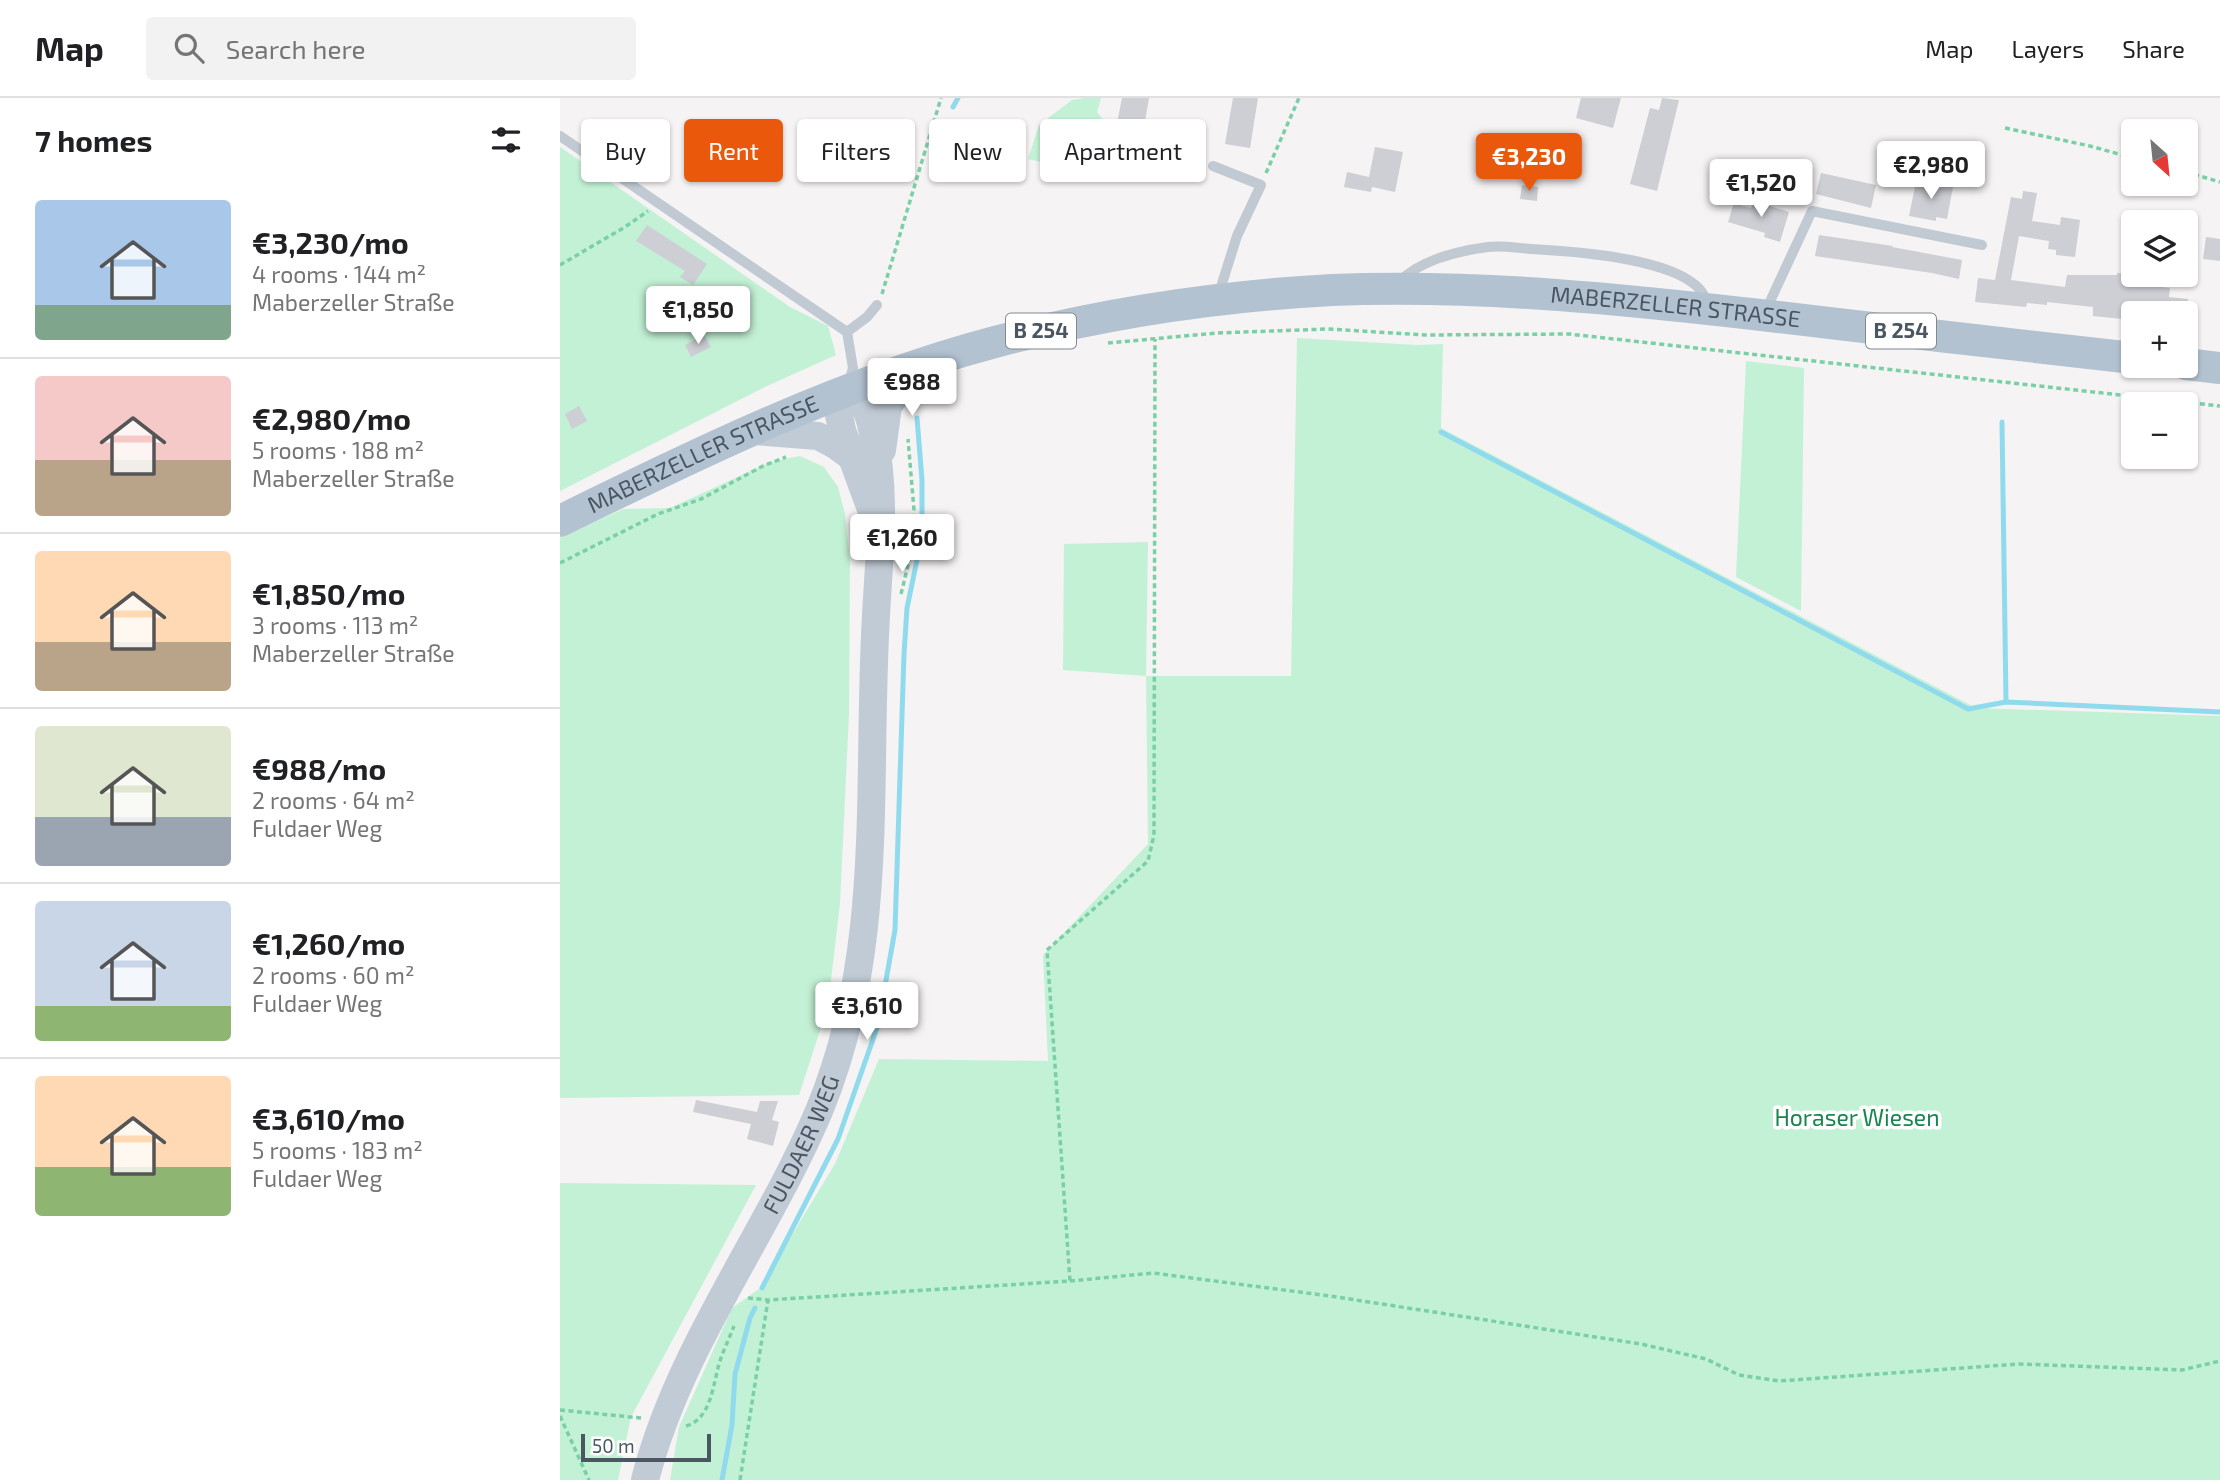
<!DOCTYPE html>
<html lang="en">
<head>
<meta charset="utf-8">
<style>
	body { margin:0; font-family:"Exo 2",sans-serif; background:#f2f2f2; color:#202124; height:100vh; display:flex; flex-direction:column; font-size:26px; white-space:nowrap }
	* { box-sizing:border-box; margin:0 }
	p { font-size:23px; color:#757577 }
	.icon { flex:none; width:38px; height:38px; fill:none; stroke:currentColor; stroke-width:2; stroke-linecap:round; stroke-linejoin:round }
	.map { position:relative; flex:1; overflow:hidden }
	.panel { display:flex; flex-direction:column; background:#fff; width:560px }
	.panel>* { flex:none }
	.top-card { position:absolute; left:21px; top:21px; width:665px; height:63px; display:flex; gap:14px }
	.needle { width:46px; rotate:153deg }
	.buttons { position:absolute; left:1561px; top:21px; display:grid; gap:14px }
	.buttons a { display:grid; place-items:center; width:77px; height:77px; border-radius:7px; background:#fff; box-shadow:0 2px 5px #0004; font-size:35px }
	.scale { position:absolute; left:21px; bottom:18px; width:130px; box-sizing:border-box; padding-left:7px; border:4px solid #4a5661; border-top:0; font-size:19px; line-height:24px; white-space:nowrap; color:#4a5661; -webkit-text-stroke:5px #fff; paint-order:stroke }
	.price { position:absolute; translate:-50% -60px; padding:0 16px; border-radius:7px; background:#fff; color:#222; font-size:23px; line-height:46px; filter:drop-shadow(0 2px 4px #0008) }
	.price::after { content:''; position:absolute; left:50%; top:42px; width:21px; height:16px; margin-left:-10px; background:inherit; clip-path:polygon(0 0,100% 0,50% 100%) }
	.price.selected { background:#ea580c; color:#fff }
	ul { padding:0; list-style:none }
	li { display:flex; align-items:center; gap:21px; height:175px; padding:0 35px }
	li+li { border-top:2px solid #e0e0e0 }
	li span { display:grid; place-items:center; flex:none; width:196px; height:140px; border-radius:7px; color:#555 }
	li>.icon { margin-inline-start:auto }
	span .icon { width:84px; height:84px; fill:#fffc; stroke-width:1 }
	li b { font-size:30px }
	h2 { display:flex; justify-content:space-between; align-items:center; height:84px; padding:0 35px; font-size:30px }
	.tag { padding:0 24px; border-radius:7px; background:#fff; box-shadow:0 2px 5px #0004; font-size:24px; line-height:63px }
	.tag.selected { background:#ea580c; color:#fff }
	header { display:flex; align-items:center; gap:42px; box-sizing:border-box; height:98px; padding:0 35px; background:#fff; border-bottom:2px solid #e0e0e0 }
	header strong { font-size:33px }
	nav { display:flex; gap:38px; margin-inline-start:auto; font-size:24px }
	.search { width:490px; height:63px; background:#f2f2f2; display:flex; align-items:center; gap:18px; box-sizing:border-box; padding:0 24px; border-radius:7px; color:#757577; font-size:26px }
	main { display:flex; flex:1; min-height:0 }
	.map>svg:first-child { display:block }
	.green { fill:#c3f1d5 }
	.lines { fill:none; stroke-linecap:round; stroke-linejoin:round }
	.stream { stroke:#90daee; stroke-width:5 }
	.building { fill:#cdcfd5 }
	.path { stroke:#7ad0a6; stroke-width:3.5; stroke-dasharray:5 3.5; stroke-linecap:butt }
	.service { stroke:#c1cad2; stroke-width:10 }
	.secondary { stroke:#c1cbd6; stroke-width:28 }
	.primary { stroke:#b3c2d1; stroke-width:32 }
	.labels { text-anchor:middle; stroke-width:7; stroke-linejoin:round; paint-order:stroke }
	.shield { fill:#fff; stroke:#808990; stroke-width:2 }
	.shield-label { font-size:21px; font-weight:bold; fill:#4a5661 }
	.street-label { font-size:23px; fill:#4a5661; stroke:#fff }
	.park-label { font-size:23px; fill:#17864f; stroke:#fff }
</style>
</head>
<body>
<header>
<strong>Map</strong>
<div class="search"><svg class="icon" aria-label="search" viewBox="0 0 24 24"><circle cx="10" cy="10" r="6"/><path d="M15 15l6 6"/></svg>Search here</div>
<nav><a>Map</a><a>Layers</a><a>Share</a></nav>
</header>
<main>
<section class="panel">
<h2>7 homes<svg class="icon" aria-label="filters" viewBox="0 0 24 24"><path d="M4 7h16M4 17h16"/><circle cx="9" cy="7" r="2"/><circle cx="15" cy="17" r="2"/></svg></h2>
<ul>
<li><span style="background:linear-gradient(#a9c7e8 75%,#7fa58c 0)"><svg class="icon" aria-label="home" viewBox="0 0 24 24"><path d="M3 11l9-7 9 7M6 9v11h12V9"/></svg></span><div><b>€3,230/mo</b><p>4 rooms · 144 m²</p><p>Maberzeller Straße</p></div></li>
<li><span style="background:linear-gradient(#f6c9c9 60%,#b9a48a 0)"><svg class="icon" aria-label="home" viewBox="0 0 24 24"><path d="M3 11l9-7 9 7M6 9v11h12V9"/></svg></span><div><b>€2,980/mo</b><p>5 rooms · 188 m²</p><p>Maberzeller Straße</p></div></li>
<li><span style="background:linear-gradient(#ffd9b3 65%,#b9a48a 0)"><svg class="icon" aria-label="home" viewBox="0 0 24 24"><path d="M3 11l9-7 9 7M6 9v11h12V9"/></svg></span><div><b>€1,850/mo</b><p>3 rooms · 113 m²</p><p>Maberzeller Straße</p></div></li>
<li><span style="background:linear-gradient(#dfe7d0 65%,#9aa5b1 0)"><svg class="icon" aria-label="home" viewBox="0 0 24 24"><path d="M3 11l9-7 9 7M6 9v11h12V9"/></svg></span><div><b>€988/mo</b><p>2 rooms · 64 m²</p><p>Fuldaer Weg</p></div></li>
<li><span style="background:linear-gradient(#c9d6e8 75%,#8fb573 0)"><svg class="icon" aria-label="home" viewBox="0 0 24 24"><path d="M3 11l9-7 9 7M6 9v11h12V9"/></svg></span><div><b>€1,260/mo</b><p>2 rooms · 60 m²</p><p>Fuldaer Weg</p></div></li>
<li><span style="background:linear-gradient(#ffd9b3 65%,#8fb573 0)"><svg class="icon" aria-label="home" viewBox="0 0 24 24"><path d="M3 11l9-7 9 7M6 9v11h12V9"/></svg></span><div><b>€3,610/mo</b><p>5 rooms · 183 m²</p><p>Fuldaer Weg</p></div></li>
</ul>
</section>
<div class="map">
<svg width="1660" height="1382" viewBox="0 0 1660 1382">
	<rect width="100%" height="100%" fill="#f5f3f3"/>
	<g class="green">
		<path d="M524 0H541L537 14 551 32 550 49H536L529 74 468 61 479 27 512 2Z"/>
		<path d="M0 49 230 209 268 228 276 257 207 288 0 393Z"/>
		<path d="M737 240 857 247 883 246 881 330 1416 610 1660 618V1382H110L119 1329 172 1210 199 1191 275 1066 319 961 488 963 483 857 588 746 586 578 503 572 504 446 588 444 586 578H731Z"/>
		<path d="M1186 263 1244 270 1241 513 1176 479Z"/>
		<path d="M240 358 264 369 278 389 285 416 290 462 289 616 280 805 268 908 239 997 0 1000V440L63 411 110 410 210 364Z"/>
		<path d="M0 1085 196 1087 71 1319 58 1382H0Z"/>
	</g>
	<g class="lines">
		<g class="stream">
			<path d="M393 9 398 0"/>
			<path d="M1442 324 1446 604"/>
			<path d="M881 334 1408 611 1446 604 1660 614"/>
			<path d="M202 1190 278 1041 318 927 335 832 344 556 347 510 362 438V382L357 320"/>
			<path d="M162 1382 172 1327 175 1276 190 1220 195 1210"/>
		</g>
	</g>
	<g class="building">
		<path d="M562 0H589L584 29 557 25Z"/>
		<path d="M673 0H698L690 50 665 46Z"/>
		<path d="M1021 0H1061L1053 30 1016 20Z"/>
		<path d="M1102 0 1119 2 1097 93 1070 86 1090 10 1099 12Z"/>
		<path d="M815 49 843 54 835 94 812 89 811 94 784 89 787 74 809 79Z"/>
		<path d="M1397 65 1411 67 1409 81 1394 79Z"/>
		<path d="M1261 75 1316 87 1311 110 1256 96Z"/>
		<path d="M1356 84 1393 89 1387 121 1376 119V123L1349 118Z"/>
		<path d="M962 87 978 89 977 103 960 101Z"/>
		<path d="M1463 93 1477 95 1472 123 1500 127 1501 119 1520 122 1515 159 1496 157V152L1488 151 1489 143 1459 138 1451 182 1505 189 1507 177H1557V175L1595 177 1593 188 1610 190 1609 199 1628 201 1627 215H1573L1572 222 1533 218V209L1487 204V207L1467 205 1466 209 1415 204 1418 180 1435 182 1451 99 1462 101Z"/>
		<path d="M1194 103 1229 114 1220 144 1204 139 1205 135 1168 124 1174 105 1191 110Z"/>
		<path d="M87 127 147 166 133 187 120 179 125 173 76 143Z"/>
		<path d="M1259 137 1333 148 1332 149 1402 162 1399 181 1372 175 1255 158Z"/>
		<path d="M1646 139 1660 141V163L1643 161Z"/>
		<path d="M144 237 151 249 131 259 125 247Z"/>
		<path d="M19 308 27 323 12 331 5 316Z"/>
		<path d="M136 1002 197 1014 200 1003H218L212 1022 219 1024 213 1048 187 1041 191 1026 133 1014Z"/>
	</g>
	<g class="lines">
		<g class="path">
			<path d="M1445 30 1530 48 1573 60"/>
			<path d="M1626 74 1660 84"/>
			<path d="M706 75 739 0"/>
			<path d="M0 167 65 129 88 113"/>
			<path d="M322 196 381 0"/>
			<path d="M548 245 657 235 768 231 866 237 1009 236 1660 308"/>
			<path d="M294 433 295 460"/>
			<path d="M0 465 98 416 141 401 203 368 226 359"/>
			<path d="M341 496 351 455 354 412 348 341"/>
			<path d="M510 1183 593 1175 770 1198 1081 1246 1146 1261 1179 1277 1219 1283 1459 1266 1622 1272 1660 1263"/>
			<path d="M188 1200 208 1202 510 1183 487 852 588 763 594 737 595 241"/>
			<path d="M0 1312 81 1320"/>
			<path d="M0 1318 29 1382"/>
			<path d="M126 1328C151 1321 153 1287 159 1266 163 1253 169 1241 174 1228"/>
			<path d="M180 1382 208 1202"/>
		</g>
		<g class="service">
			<path d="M0 38 287 234 293 270 289 284"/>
			<path d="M653 68 701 87 677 138 659 195"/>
			<path d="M839 184C861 161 898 153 928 149 942 147 957 150 971 151 1008 153 1142 160 1147 207"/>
			<path d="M1206 212 1252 113 1422 147"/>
			<path d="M287 234 307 219 317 207"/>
		</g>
		<g class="secondary">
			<path d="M194 333 258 338 275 347 293 360"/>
			<path d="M322 352 328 308 345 285 365 264"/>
			<path id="s1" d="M85 1382C119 1249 206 1138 259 1013 326 852 306 687 316 518 319 457 327 395 313 335 311 326 309 315 304 308 299 302 293 297 287 291L279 317 282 332 320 436"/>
		</g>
		<g class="primary">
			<path d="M1626 266 1660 270"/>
			<path id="s2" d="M0 423C140 354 284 284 435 244 545 215 659 198 772 192 921 186 1071 202 1218 219 1336 233 1455 247 1573 260"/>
		</g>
	</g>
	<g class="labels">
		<g class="shield">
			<rect x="446" y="215.5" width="70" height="35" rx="5"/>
			<rect x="1306" y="215.5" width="70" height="35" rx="5"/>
		</g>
		<g class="shield-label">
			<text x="481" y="240">B 254</text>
			<text x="1341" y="240">B 254</text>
		</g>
		<g class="street-label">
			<text dy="8" stroke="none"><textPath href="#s2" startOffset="1157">MABERZELLER STRASSE</textPath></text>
			<text dy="8" stroke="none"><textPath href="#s2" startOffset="158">MABERZELLER STRASSE</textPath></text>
			<text dy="8" stroke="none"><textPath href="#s1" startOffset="371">FULDAER WEG</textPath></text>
		</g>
		<g class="park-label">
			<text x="1297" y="1028">Horaser Wiesen</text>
		</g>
	</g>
</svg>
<div class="buttons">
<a><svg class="needle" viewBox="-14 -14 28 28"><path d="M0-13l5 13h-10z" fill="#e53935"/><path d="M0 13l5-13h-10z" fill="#757577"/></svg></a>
<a><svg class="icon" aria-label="layers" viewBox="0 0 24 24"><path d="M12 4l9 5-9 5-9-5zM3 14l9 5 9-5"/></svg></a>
<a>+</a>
<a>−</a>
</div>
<div class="scale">50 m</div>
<b class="price selected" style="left:969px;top:95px">€3,230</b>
<b class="price" style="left:1371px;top:103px">€2,980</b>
<b class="price" style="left:1201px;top:121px">€1,520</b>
<b class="price" style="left:138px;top:248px">€1,850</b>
<b class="price" style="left:352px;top:320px">€988</b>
<b class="price" style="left:342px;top:476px">€1,260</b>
<b class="price" style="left:307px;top:944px">€3,610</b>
<div class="top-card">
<a class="tag">Buy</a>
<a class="tag selected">Rent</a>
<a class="tag">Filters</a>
<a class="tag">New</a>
<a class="tag">Apartment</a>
</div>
</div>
</main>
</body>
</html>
